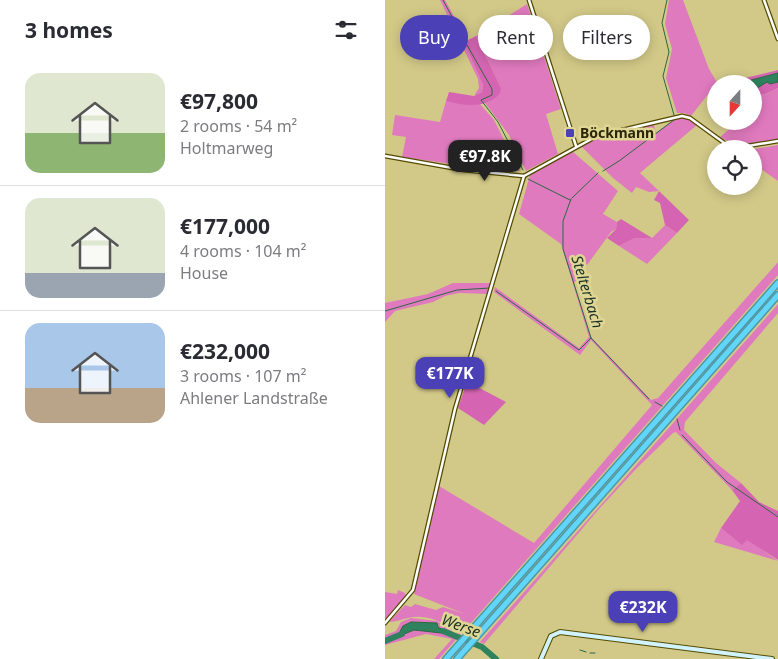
<!DOCTYPE html>
<html lang="en">
<head>
<meta charset="utf-8">
<style>
	body { margin:0; font-family:"Noto Sans",sans-serif; background:#f7f7f7; color:#2b2b33; height:100vh; display:flex; flex-direction:column; font-size:19px; white-space:nowrap }
	* { box-sizing:border-box; margin:0 }
	p { font-size:16px; color:#7c7c81 }
	.icon { flex:none; width:28px; height:28px; fill:none; stroke:currentColor; stroke-width:2; stroke-linecap:round; stroke-linejoin:round }
	.map { position:relative; flex:1; overflow:hidden }
	.panel { display:flex; flex-direction:column; background:#fff; width:385px }
	.panel>* { flex:none }
	.banner { position:absolute; left:15px; top:15px; width:302px; height:45px; display:flex; gap:10px }
	.needle { width:32px; rotate:201deg }
	.tools { position:absolute; left:322px; top:75px; display:grid; gap:10px }
	.tools a { display:grid; place-items:center; width:55px; height:55px; border-radius:50%; background:#fff; box-shadow:0 2px 12px #0003; font-size:25px }
	.price { position:absolute; translate:-50% -42px; padding:0 11px; border-radius:10px; background:#4b40b6; color:#fff; font-size:16px; line-height:32px; filter:drop-shadow(0 1px 2px #0008) }
	.price::after { content:''; position:absolute; left:50%; top:30px; width:15px; height:11px; margin-left:-8px; background:inherit; clip-path:polygon(0 0,100% 0,50% 100%) }
	.price.current { background:#222; color:#fff }
	ul { padding:0; list-style:none }
	li { display:flex; align-items:center; gap:15px; height:125px; padding:0 25px }
	li+li { border-top:1px solid #e1e1e2 }
	li span { display:grid; place-items:center; flex:none; width:140px; height:100px; border-radius:15px; color:#555 }
	li>.icon { margin-inline-start:auto }
	span .icon { width:60px; height:60px; fill:#fffc; stroke-width:1 }
	li b { font-size:21px }
	h2 { display:flex; justify-content:space-between; align-items:center; height:60px; padding:0 25px; font-size:21px }
	.chip { padding:0 18px; border-radius:22px; background:#fff; box-shadow:0 2px 12px #0003; font-size:18px; line-height:45px }
	.chip.current { background:#4b40b6; color:#fff }
	main { display:flex; flex:1; min-height:0 }
	.map>svg:first-child { display:block }
	.green { fill:#e07abe; fill-rule:evenodd }
	.forest { fill:#d565b2 }
	.water { fill:#2e825d; stroke:#2d6644 }
	.lines { fill:none; stroke-linecap:round; stroke-linejoin:round }
	.stream { stroke:#2d6644; stroke-width:1 }
	.river { stroke:#2e825d; stroke-width:6 }
	.street-casing { stroke:#544b00; stroke-width:5 }
	.secondary-casing { stroke:#544b00; stroke-width:6 }
	.highway-casing { stroke:#4e98a6; stroke-width:8 }
	.street { stroke:#fff; stroke-width:2.5 }
	.secondary { stroke:#d0f3fe; stroke-width:4 }
	.highway { stroke:#62d6fa; stroke-width:5 }
	.poi-dot { fill:#4b40b6; stroke:#dfd694; stroke-width:2 }
	.labels { text-anchor:middle; stroke-width:5; stroke-linejoin:round; paint-order:stroke }
	.poi-label { font-size:14px; font-weight:bold; fill:#2a260b; stroke:#dfd694; text-anchor:start }
	.water-label { font-size:15px; font-style:italic; fill:#193226; stroke:#dfd694 }
</style>
</head>
<body>
<main>
<section class="panel">
<h2>3 homes<svg class="icon" aria-label="filters" viewBox="0 0 24 24"><path d="M4 7h16M4 17h16"/><circle cx="9" cy="7" r="2"/><circle cx="15" cy="17" r="2"/></svg></h2>
<ul>
<li><span style="background:linear-gradient(#dfe7d0 60%,#8fb573 0)"><svg class="icon" aria-label="home" viewBox="0 0 24 24"><path d="M3 11l9-7 9 7M6 9v11h12V9"/></svg></span><div><b>€97,800</b><p>2 rooms · 54 m²</p><p>Holtmarweg</p></div></li>
<li><span style="background:linear-gradient(#dfe7d0 75%,#9aa5b1 0)"><svg class="icon" aria-label="home" viewBox="0 0 24 24"><path d="M3 11l9-7 9 7M6 9v11h12V9"/></svg></span><div><b>€177,000</b><p>4 rooms · 104 m²</p><p>House</p></div></li>
<li><span style="background:linear-gradient(#a9c7e8 65%,#b9a48a 0)"><svg class="icon" aria-label="home" viewBox="0 0 24 24"><path d="M3 11l9-7 9 7M6 9v11h12V9"/></svg></span><div><b>€232,000</b><p>3 rooms · 107 m²</p><p>Ahlener Landstraße</p></div></li>
</ul>
</section>
<div class="map">
<svg width="393" height="659" viewBox="0 0 393 659">
	<rect width="100%" height="100%" fill="#d2c988"/>
	<g class="green">
		<path d="M55 0H60L82 40 79 42 98 85 97 92 89 96 94 88 93 79Z"/>
		<path d="M284 0H298L324 69 333 84H331V90L324 93 306 116 299 113H292L281 78 287 49 280 24Z"/>
		<path d="M142 4 176 109 161 114 173 154 141 171 124 135 100 103 104 102 116 88 91 36Z"/>
		<path d="M393 88V139L352 146 335 137 354 121H369V95L380 94Z"/>
		<path d="M61 101 95 104 109 120 135 171 108 170 17 157 21 137 7 135 10 115 55 122Z"/>
		<path d="M292 117 303 118 312 125 255 173 274 191 264 192 251 187 247 193 228 178 196 146 212 138 268 123 271 133Z"/>
		<path d="M393 145V181L369 164V149Z"/>
		<path d="M187 151 233 191 218 214 232 222 231 229 226 232 189 283 206 337 266 400 273 398 393 262V275L78 632 75 635C60 623 43 613 23 618 17 619 11 622 4 622L20 605 26 607 30 604 51 610 58 607 80 614 29 594 54 486 149 543 267 405 206 340 195 355 109 292 110 287 194 348 204 337 176 244 134 214 145 175Z"/>
		<path d="M280 225 292 233 262 264 234 246 250 238H267Z"/>
		<path d="M68 283H107L104 294 74 293 60 296 48 302 10 311 0 322V303L43 294Z"/>
		<path d="M393 304V313L300 422 299 430 331 463 356 483 347 490 291 432 288 433 252 468 214 509 99 644 95 642Z"/>
		<path d="M336 528 357 544 362 539 393 561 329 542Z"/>
		<path d="M13 590 20 593 21 597 0 621V592L12 594Z"/>
		<path d="M26 618 52 621 74 636 54 659H49L67 639 41 634 0 645V635L11 631 16 622ZM26 622 46 623 64 632 63 634 29 630 12 637Z"/>
	</g>
	<g class="forest">
		<path d="M91 36 116 88 115 93C103 109 79 106 61 101L64 92 89 96 97 92 98 85 79 42Z"/>
		<path d="M393 70V88L380 94 369 95V84H344L356 79Z"/>
		<path d="M274 191 304 220 292 233 280 225 275 203 269 200Z"/>
		<path d="M236 219 267 238H250L234 246 222 238 231 229 232 222Z"/>
		<path d="M90 358 91 369 85 383 121 402 99 425 73 408Z"/>
		<path d="M356 483 374 502 393 511V560L362 540 357 545 336 528 355 501 347 490Z"/>
	</g>
	<g class="water">
		<path d="M393 73V82L385 84 382 82 369 90V84H351Z"/>
		<path d="M26 622 52 623 53 627 65 634 29 630 12 637 18 626Z"/>
	</g>
	<g class="lines">
		<g class="stream">
			<path d="M58 0 78 37"/>
			<path d="M282 0 277 23 284 52 278 76 289 115"/>
			<path d="M82 45 107 89V95L96 100 113 122 138 170"/>
			<path d="M218 171 234 161 289 120"/>
			<path d="M143 179 185 200"/>
			<path d="M187 198 213 173"/>
			<path d="M186 199 178 221V249L206 338 264 399"/>
			<path d="M111 291 194 350 206 338"/>
			<path d="M0 311 72 290 105 288"/>
			<path d="M270 402 277 406"/>
			<path d="M292 419 295 430"/>
			<path d="M297 435 342 482 393 517"/>
			<path d="M195 650 201 652"/>
			<path d="M205 653H210"/>
		</g>
		<g class="river">
			<path d="M58 631 97 647 111 659"/>
			<path d="M0 641 17 634"/>
		</g>
		<defs>
			<g id="street">
				<path d="M144 0 191 146"/>
				<path d="M379 0 393 39"/>
				<path d="M0 156 79 170 139 176 212 136 297 116 305 118 342 145 351 148 393 141"/>
				<path d="M0 623 28 590 70 409 139 176"/>
			</g>
			<path id="secondary" d="M156 659 166 636 175 632 387 659"/>
			<g id="highway">
				<path d="M61 659 393 283"/>
				<path d="M72 659 393 295"/>
			</g>
		</defs>
		<use href="#street" class="street-casing"/>
		<use href="#secondary" class="secondary-casing"/>
		<use href="#highway" class="highway-casing"/>
		<use href="#street" class="street"/>
		<use href="#secondary" class="secondary"/>
		<use href="#highway" class="highway"/>
	</g>
	<rect class="poi-dot" x="180" y="128" width="10" height="10" rx="2.5"/>
	<g class="labels">
		<g class="poi-label">
			<text x="195" y="138">Böckmann</text>
		</g>
		<g class="water-label">
			<text transform="translate(202 292) rotate(73)" y="5">Stelterbach</text>
			<text transform="translate(76 626) rotate(20)" y="5">Werse</text>
		</g>
	</g>
</svg>
<div class="tools">
<a><svg class="needle" viewBox="-14 -14 28 28"><path d="M0-13l5 13h-10z" fill="#e53935"/><path d="M0 13l5-13h-10z" fill="#7c7c81"/></svg></a>
<a><svg class="icon" aria-label="locate" viewBox="0 0 24 24"><circle cx="12" cy="12" r="6"/><path d="M12 2v4M12 18v4M2 12h4M18 12h4"/></svg></a>
</div>
<b class="price current" style="left:100px;top:182px">€97.8K</b>
<b class="price" style="left:65px;top:399px">€177K</b>
<b class="price" style="left:258px;top:633px">€232K</b>
<div class="banner">
<a class="chip current">Buy</a>
<a class="chip">Rent</a>
<a class="chip">Filters</a>
</div>
</div>
</main>
</body>
</html>
